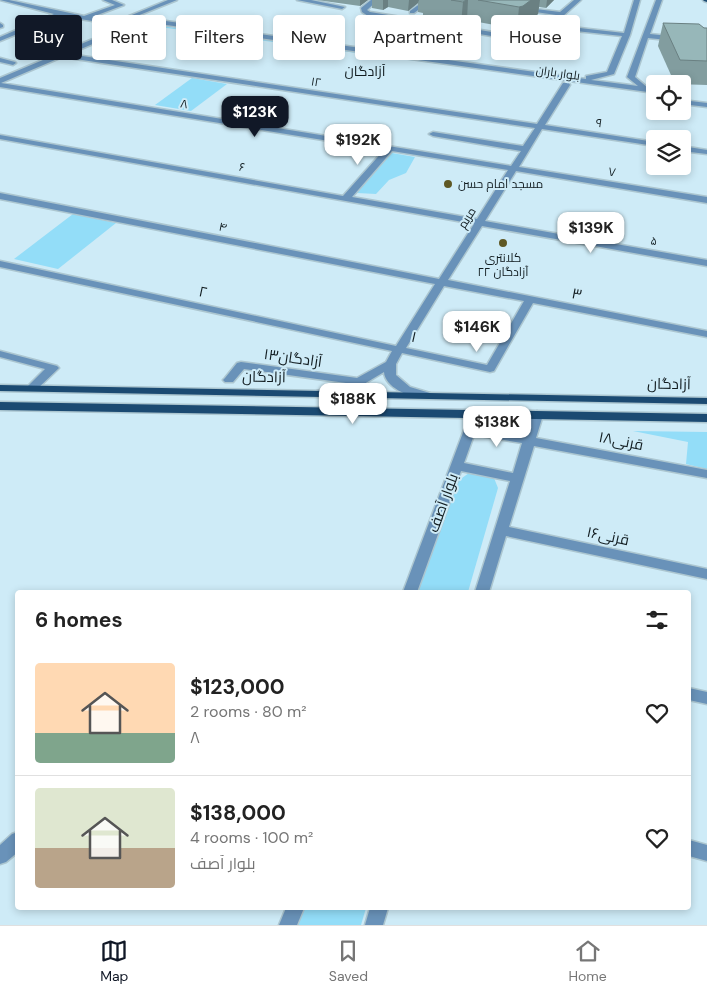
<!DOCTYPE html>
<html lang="en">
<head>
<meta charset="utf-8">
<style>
	body { margin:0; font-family:"DM Sans",Cairo,sans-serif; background:#f6f6f6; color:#222; height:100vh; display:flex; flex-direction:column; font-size:19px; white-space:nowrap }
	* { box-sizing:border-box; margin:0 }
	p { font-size:16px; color:#767676 }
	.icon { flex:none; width:28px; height:28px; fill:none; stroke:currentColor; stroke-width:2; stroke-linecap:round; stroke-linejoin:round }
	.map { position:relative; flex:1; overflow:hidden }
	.sheet { position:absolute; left:15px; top:590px; width:676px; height:320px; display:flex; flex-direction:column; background:#fff; border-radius:5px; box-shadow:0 2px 8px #0003 }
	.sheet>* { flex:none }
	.banner { position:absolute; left:15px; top:15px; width:678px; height:45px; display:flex; gap:10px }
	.fabs { position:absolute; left:646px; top:75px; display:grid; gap:10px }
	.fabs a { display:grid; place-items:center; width:45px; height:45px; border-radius:5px; background:#fff; box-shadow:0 2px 8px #0003; font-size:25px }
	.price { position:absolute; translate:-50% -42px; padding:0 11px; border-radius:10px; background:#fff; color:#222; font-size:16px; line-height:32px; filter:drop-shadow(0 1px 2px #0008) }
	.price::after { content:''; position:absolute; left:50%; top:30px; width:15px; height:11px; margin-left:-8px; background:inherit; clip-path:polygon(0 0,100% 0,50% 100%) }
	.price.selected { background:#111827; color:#fff }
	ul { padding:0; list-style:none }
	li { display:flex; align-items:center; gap:15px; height:125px; padding:0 20px }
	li+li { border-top:1px solid #e0e0e0 }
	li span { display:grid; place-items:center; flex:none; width:140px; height:100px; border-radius:5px; color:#555 }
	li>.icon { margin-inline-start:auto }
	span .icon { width:60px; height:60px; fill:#fffc; stroke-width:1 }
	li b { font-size:21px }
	h2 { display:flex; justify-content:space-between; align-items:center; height:60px; padding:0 20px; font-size:21px }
	.pill { padding:0 18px; border-radius:5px; background:#fff; box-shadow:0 2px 8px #0003; font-size:18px; line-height:45px }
	.pill.selected { background:#111827; color:#fff }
	.tab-bar { display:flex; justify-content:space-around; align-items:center; height:70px; border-top:1px solid #e0e0e0; background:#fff; font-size:14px; color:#767676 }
	.tab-bar a { display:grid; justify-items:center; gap:2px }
	.tab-bar .selected { color:#111827 }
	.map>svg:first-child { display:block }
	.green { fill:#93ddf8 }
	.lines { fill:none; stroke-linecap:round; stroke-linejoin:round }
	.minor-casing { stroke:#acc6d0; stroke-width:3 }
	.major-casing { stroke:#acc6d0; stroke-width:3 }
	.minor { fill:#6992b9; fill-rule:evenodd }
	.major { fill:#1b4a72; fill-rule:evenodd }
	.wall { fill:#829d9f }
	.shaded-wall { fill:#6a8082 }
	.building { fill:#97b7b9; stroke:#6a8082 }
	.poi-dot { fill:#5e5824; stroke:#ceebf7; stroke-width:2 }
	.labels { text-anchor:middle; stroke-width:4; stroke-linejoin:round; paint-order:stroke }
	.far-street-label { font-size:12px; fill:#111c20; stroke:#ceebf7 }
	.far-poi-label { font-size:12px; fill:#111c20; stroke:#ceebf7; text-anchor:start }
	.far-neighbourhood-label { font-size:14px; fill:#111c20; stroke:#ceebf7 }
	.street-label { font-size:15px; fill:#111c20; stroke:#ceebf7 }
</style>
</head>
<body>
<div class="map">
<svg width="707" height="925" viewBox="0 0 707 925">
	<rect width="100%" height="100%" fill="#ceebf7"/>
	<g class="green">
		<path d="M147 24 538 76 539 77 144 25Z"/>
		<path d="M192 78 227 84 191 111 155 105Z"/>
		<path d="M392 153 415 157 406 173 389 180 376 194 357 193Z"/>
		<path d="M73 214 116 223 58 269 14 259Z"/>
		<path d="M633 431 707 432V469L686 464 688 442Z"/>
		<path d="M469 473H482L494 478 498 488 468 592H416L455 483Z"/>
		<path d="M303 908H366L361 925H296Z"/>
	</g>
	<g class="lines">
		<defs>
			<g id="minor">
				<path d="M0 0H9L84 16 115 5 103 0H112L124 5 92 17 131 23 144 18 586 79V76L607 72 622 36 548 28 537 37 523 41 368 16 362 12 361 8 371 0H378L367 10 370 12 523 37 533 35 556 15 522 10 520 7 560 12 574 0H581L553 25 624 33 634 0H640L630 35 614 74 591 80 638 86 627 77 656 0H662L650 34 707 40V44L648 38 635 77 648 88 655 89V93L145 22 69 54 537 124 563 83H569L570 85 545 125 655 142V146L542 129 519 167 707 197V203L516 171 485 221 707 260V266L482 226 448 280 707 331V337L533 303 494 371 490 372 402 353 396 364V375L410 387 430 393 432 395 430 397C416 401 385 389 384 372L364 384 321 396 315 393 317 391 346 383 244 369 233 382H225L223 380 225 378 237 363 241 362 357 378 386 362 392 351 0 267V261L396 346 435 284 0 199V193L439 279 474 224 0 139V135L343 196 384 150 0 87V78L124 26 61 16 28 30 69 40V42L22 32 0 41V37L54 14ZM62 57 535 128 523 146 433 132 429 134 433 136 521 151 511 166 1 83ZM392 151 508 170 477 219 352 197ZM444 286 524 301 487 365 406 348Z"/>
				<path d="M168 0H177L132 18 127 17Z"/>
				<path d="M297 0H311L345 7 342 9Z"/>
				<path d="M425 0H432L414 13H410V11Z"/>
				<path d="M0 23 3 25V27L0 28Z"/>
				<path d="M0 58 15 62 16 63 13 65 0 62Z"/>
				<path d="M682 100 707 103V107L682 104Z"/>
				<path d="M682 146 707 150V154L682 151Z"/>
				<path d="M0 351 57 366 59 368 35 391H27L25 389 45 369 0 357Z"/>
				<path d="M476 410 482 414 477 428 524 436 531 415 537 411 543 415 536 438 707 470V478L534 446 509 527 707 569V579L506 536 489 592H475L510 481 461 471 417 592H403L470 414ZM474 435 522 443 513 473 464 463Z"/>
				<path d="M689 688 707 692V704L689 700Z"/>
				<path d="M18 832V852L6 862 0 864V845L12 834Z"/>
				<path d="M689 840 707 845V861L689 856Z"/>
				<path d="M286 908H304L297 925H279Z"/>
				<path d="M370 908H388L383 925H365Z"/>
			</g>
			<g id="major">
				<path d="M703 0H707V2L704 1Z"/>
				<path d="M0 385 707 398V404L0 391Z"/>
				<path d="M0 402 707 414V422L0 410Z"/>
			</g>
		</defs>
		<use href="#minor" class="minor-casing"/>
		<use href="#major" class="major-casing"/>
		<use href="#minor" class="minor"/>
		<use href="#major" class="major"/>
	</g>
	<g class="wall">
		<path d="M317 0H368L360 6Z"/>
		<path d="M372 0H554L546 8 539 7 538 14 521 28 517 29 467 20 461 24 423 17V13L418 12V3L408 11 388 7 383 10 372 8Z"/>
		<path d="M663 23 707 28V85L675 84 658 46Z"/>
	</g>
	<g class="shaded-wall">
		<path d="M360 0H368L360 6Z"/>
		<path d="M383 0H388V7L383 10Z"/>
		<path d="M409 0H419L418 3 408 11Z"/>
		<path d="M466 0H468L467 20 461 24 463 2Z"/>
		<path d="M531 0H540L538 14 521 28 517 29 519 7Z"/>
		<path d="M547 0H554L546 8Z"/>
	</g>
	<g class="building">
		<path d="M451 0H466L463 2Z"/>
		<path d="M478 0H531L523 6 519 7Z"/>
		<path d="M663 23 699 24 704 28H707V61L680 60Z"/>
	</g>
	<g class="poi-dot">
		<circle cx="448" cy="184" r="5"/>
		<circle cx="503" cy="243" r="5"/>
	</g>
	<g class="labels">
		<g class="far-street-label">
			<text transform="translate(558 73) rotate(8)" y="4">بلوار باران</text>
			<text transform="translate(316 82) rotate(9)" y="4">۱۲</text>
			<text transform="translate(184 104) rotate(9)" y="4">۸</text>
			<text transform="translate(599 123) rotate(8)" y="4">۹</text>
			<text transform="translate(242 167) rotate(10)" y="4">۶</text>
			<text transform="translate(612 172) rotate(9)" y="4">۷</text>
			<text transform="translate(467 218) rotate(-58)" y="4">مریم</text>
			<text transform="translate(223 227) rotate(11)" y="4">۴</text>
			<text transform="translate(654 241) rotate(10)" y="4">۵</text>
		</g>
		<g class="far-poi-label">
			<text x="458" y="188">مسجد امام حسن</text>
			<text x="503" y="262" text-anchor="middle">کلانتری<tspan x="503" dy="14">۲۲ آزادگان</tspan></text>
		</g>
		<g class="far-neighbourhood-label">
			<text x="365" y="76">آزادگان</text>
		</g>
		<g class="street-label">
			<text transform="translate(203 292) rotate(12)" y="5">۲</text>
			<text transform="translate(577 294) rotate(11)" y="5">۳</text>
			<text transform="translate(414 337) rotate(13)" y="5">۱</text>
			<text transform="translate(293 358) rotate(8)" y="5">آزادگان۱۳</text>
			<text transform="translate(264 377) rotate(1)" y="5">آزادگان</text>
			<text transform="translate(669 384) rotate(1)" y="5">آزادگان</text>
			<text transform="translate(621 441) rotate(11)" y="5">قرنی۱۸</text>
			<text transform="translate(443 503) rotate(-70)" y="5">بلوار آصف</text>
			<text transform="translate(608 536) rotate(12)" y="5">قرنی۱۶</text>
		</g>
	</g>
</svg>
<div class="fabs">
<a><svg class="icon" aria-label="locate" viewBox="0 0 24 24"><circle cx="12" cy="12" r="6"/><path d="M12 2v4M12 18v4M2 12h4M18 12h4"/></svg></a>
<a><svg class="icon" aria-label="layers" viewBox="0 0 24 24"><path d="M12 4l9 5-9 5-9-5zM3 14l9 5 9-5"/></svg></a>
</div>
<b class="price selected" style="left:255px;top:138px">$123K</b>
<b class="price" style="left:358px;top:166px">$192K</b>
<b class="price" style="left:591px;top:254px">$139K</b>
<b class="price" style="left:477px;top:353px">$146K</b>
<b class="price" style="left:353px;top:425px">$188K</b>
<b class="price" style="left:497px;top:448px">$138K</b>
<div class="banner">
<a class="pill selected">Buy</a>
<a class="pill">Rent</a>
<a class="pill">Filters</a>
<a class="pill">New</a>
<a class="pill">Apartment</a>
<a class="pill">House</a>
</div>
<section class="sheet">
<h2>6 homes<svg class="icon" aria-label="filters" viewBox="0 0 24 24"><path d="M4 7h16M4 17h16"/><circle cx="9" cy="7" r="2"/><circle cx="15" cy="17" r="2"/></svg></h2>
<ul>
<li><span style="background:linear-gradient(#ffd9b3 70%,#7fa58c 0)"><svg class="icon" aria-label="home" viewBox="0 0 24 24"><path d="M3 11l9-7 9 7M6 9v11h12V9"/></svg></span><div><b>$123,000</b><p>2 rooms · 80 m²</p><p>۸</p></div><svg class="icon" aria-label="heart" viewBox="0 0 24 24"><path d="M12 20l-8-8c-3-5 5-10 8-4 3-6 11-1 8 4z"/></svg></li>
<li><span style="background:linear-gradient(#dfe7d0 60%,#b9a48a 0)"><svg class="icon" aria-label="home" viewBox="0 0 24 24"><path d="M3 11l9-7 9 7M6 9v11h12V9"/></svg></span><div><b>$138,000</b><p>4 rooms · 100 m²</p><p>بلوار آصف</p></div><svg class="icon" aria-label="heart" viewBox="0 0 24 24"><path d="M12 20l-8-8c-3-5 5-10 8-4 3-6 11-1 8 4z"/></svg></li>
</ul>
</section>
</div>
<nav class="tab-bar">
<a class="selected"><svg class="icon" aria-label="map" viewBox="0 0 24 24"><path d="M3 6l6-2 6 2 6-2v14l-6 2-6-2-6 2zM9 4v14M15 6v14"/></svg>Map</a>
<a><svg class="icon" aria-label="saved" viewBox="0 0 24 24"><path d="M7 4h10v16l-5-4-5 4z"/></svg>Saved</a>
<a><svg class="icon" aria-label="home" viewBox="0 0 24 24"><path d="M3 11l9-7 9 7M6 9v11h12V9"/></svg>Home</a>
</nav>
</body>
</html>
